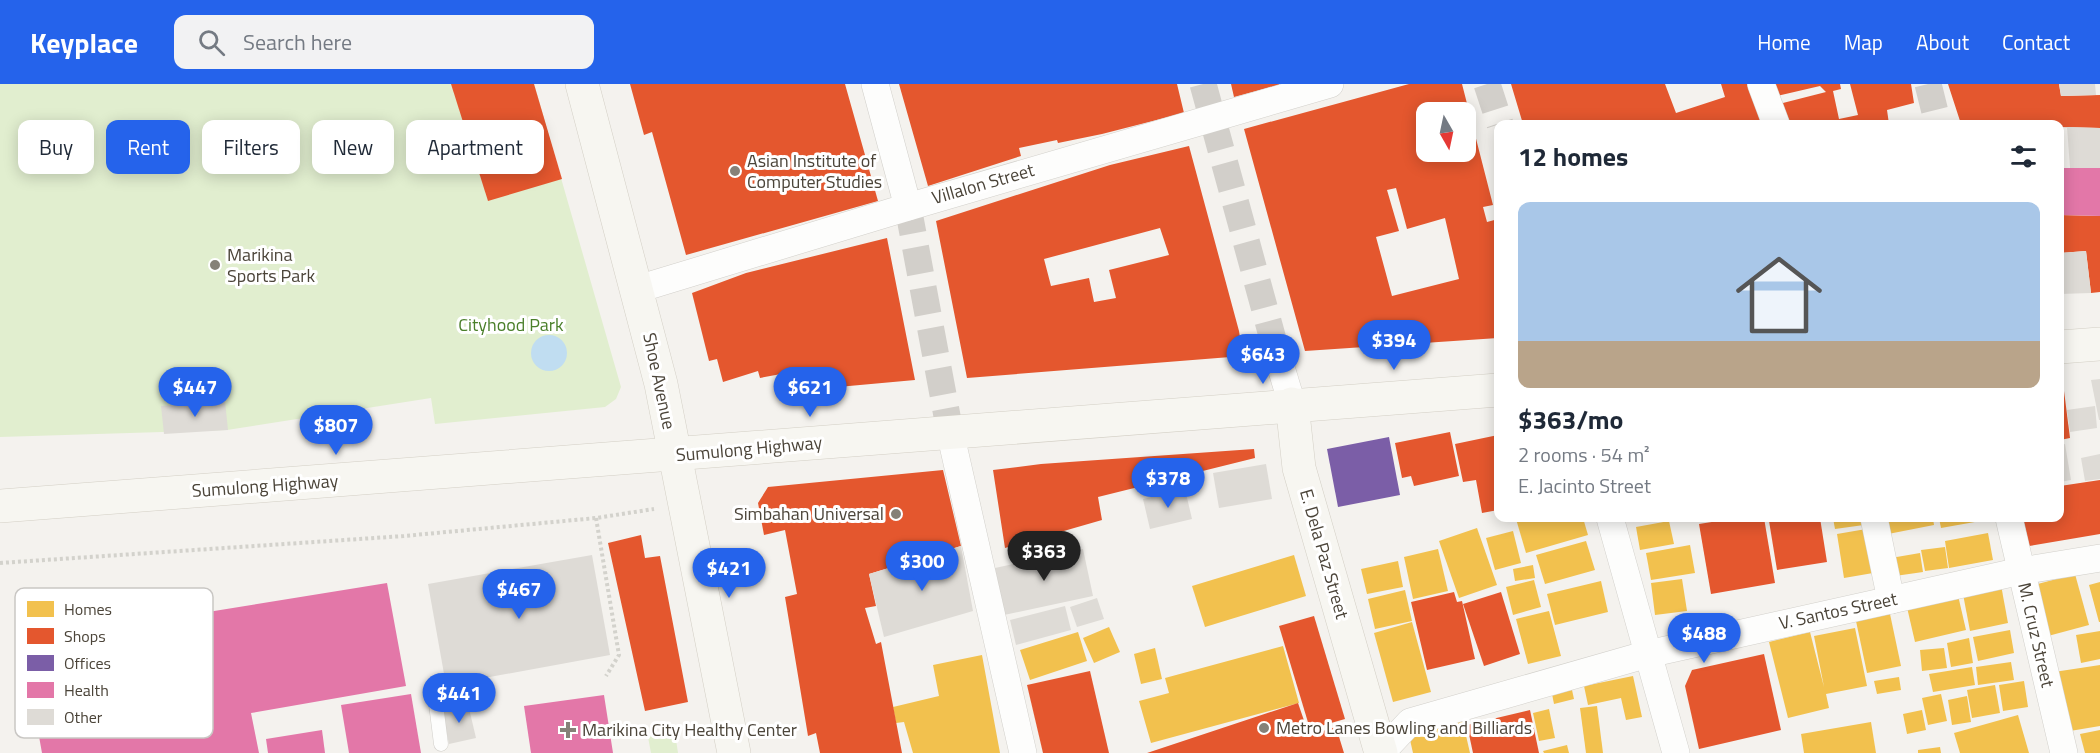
<!DOCTYPE html>
<html lang="en">
<head>
<meta charset="utf-8">
<style>
	body { margin:0; font-family:"Titillium Web",sans-serif; background:#f2f2f3; color:#1f2937; height:100vh; display:flex; flex-direction:column; font-size:22px; white-space:nowrap }
	* { box-sizing:border-box; margin:0 }
	p { font-size:20px; color:#747a83 }
	.icon { flex:none; width:33px; height:33px; fill:none; stroke:currentColor; stroke-width:2; stroke-linecap:round; stroke-linejoin:round }
	.map { position:relative; flex:1; overflow:hidden }
	.sheet { position:absolute; left:1494px; top:36px; width:570px; height:402px; display:flex; flex-direction:column; background:#fff; border-radius:12px; box-shadow:0 3px 15px #0003 }
	.sheet>* { flex:none }
	.banner { position:absolute; left:18px; top:36px; width:570px; height:54px; display:flex; gap:12px }
	.needle { width:39px; rotate:171deg }
	.controls { position:absolute; left:1416px; top:18px; display:grid; gap:12px }
	.controls a { display:grid; place-items:center; width:60px; height:60px; border-radius:12px; background:#fff; box-shadow:0 3px 15px #0003; font-size:30px }
	.price { position:absolute; translate:-50% -51px; padding:0 14px; border-radius:21px; background:#2563eb; color:#fff; font-size:20px; line-height:39px; filter:drop-shadow(0 2px 3px #0008) }
	.price::after { content:''; position:absolute; left:50%; top:36px; width:18px; height:14px; margin-left:-9px; background:inherit; clip-path:polygon(0 0,100% 0,50% 100%) }
	.price.current { background:#222; color:#fff }
	ul { padding:0; list-style:none }
	li { display:grid; align-content:center; gap:12px; height:318px; padding:0 24px }
	li+li { border-top:2px solid #e0e1e3 }
	li span { display:grid; place-items:center; height:186px; border-radius:12px; color:#555 }
	li>.icon { margin-inline-start:auto }
	span .icon { width:108px; height:108px; fill:#fffc; stroke-width:1 }
	li b { font-size:26px }
	h2 { display:flex; justify-content:space-between; align-items:center; height:72px; padding:0 24px; font-size:26px }
	.pill { padding:0 21px; border-radius:12px; background:#fff; box-shadow:0 3px 15px #0003; font-size:21px; line-height:54px }
	.pill.current { background:#2563eb; color:#fff }
	header { display:flex; align-items:center; gap:36px; box-sizing:border-box; height:84px; padding:0 30px; background:#2563eb; color:#fff }
	header strong { font-size:28px }
	nav { display:flex; gap:33px; margin-inline-start:auto; font-size:21px }
	.search { width:420px; height:54px; background:#f2f2f3; display:flex; align-items:center; gap:15px; box-sizing:border-box; padding:0 21px; border-radius:12px; color:#747a83; font-size:22px }
	.map>svg:first-child { display:block }
	.green { fill:#e1eecf }
	.water { fill:#c0ddf1 }
	.homes { fill:#f2c14e }
	.shops { fill:#e4572e; fill-rule:evenodd }
	.offices { fill:#7b5ea7 }
	.health { fill:#e377a8 }
	.building { fill:#dedbd6 }
	.lines { fill:none; stroke-linecap:round; stroke-linejoin:round }
	.street-tunnel { stroke:#d2cfca; stroke-width:27; stroke-dasharray:27 14; stroke-linecap:butt }
	.lane-casing { stroke:#d2d0cb; stroke-width:15 }
	.street-casing { stroke:#d2d0cb; stroke-width:28 }
	.secondary-casing { stroke:#d3cfc5; stroke-width:34 }
	.path { stroke:#d3d2cc; stroke-width:4; stroke-dasharray:3 3; stroke-linecap:butt }
	.lane { stroke:#fdfdfc; stroke-width:14 }
	.street { stroke:#fdfdfc; stroke-width:27 }
	.secondary { stroke:#f7f6f1; stroke-width:33 }
	.poi-dot { fill:#868178; stroke:#fff; stroke-width:2 }
	.labels { text-anchor:middle; stroke-width:6; stroke-linejoin:round; paint-order:stroke }
	.poi-label { font-size:18px; fill:#4b4439; stroke:#fff; text-anchor:start }
	.street-label { font-size:18px; fill:#4b4439; stroke:#fff }
	.park-label { font-size:18px; fill:#4a7f2a; stroke:#fff }
	.key { fill:#fff; stroke:#c9c7c4; stroke-width:1.5 }
	.key-label { font-size:16px; fill:#4b4439 }
</style>
</head>
<body>
<header>
<strong>Keyplace</strong>
<div class="search"><svg class="icon" aria-label="search" viewBox="0 0 24 24"><circle cx="10" cy="10" r="6"/><path d="M15 15l6 6"/></svg>Search here</div>
<nav><a>Home</a><a>Map</a><a>About</a><a>Contact</a></nav>
</header>
<div class="map">
<svg width="2100" height="669" viewBox="0 0 2100 669">
	<rect width="100%" height="100%" fill="#f4f2ee"/>
	<g class="green">
		<path d="M0 0H534L621 303 616 315 605 323 435 340 431 314 227 346 0 353Z"/>
		<path d="M675 649 678 669H651L648 653Z"/>
	</g>
	<circle class="water" cx="549" cy="269" r="18"/>
	<g class="homes">
		<path d="M1521 434H1583L1588 451 1526 469 1516 435Z"/>
		<path d="M1833 434H1870L1871 440 1835 445Z"/>
		<path d="M1879 434H1933L1934 441 1883 451Z"/>
		<path d="M1939 434H1986V436L1941 444Z"/>
		<path d="M1669 437 1674 460 1640 466 1636 443Z"/>
		<path d="M1477 444 1497 501 1459 514 1439 457Z"/>
		<path d="M1872 444 1879 488 1844 494 1837 450Z"/>
		<path d="M1513 447 1521 479 1495 486 1486 454Z"/>
		<path d="M1988 449 1993 476 1949 484 1945 457Z"/>
		<path d="M1586 457 1595 486 1545 500 1536 471Z"/>
		<path d="M1690 461 1695 489 1651 496 1646 469Z"/>
		<path d="M1945 463 1948 484 1925 487 1921 466Z"/>
		<path d="M1438 465 1448 507 1413 515 1404 473Z"/>
		<path d="M1920 469 1923 488 1888 493 1885 475Z"/>
		<path d="M1294 471 1306 512 1205 543 1192 502Z"/>
		<path d="M1398 477 1403 503 1367 510 1361 485Z"/>
		<path d="M1533 481 1535 494 1515 497 1513 485Z"/>
		<path d="M2075 490 2089 541 2048 552 2034 501Z"/>
		<path d="M1682 495 1687 527 1655 531 1651 499Z"/>
		<path d="M1534 496 1541 523 1513 531 1506 503Z"/>
		<path d="M1601 497 1608 528 1555 541 1547 510Z"/>
		<path d="M2100 498V538H2099L2089 501Z"/>
		<path d="M2001 501 2008 539 1970 547 1963 510Z"/>
		<path d="M1405 506 1412 537 1375 545 1368 515Z"/>
		<path d="M1957 507 1966 546 1915 558 1906 519Z"/>
		<path d="M1549 527 1561 572 1528 580 1516 535Z"/>
		<path d="M1890 530 1901 582 1867 589 1856 537Z"/>
		<path d="M1412 538 1431 608 1393 618 1374 549Z"/>
		<path d="M1109 543 1120 568 1094 579 1083 554Z"/>
		<path d="M1855 544 1867 602 1826 610 1829 624 1788 634 1769 558 1810 548 1824 603 1814 552Z"/>
		<path d="M2010 546 2014 569 1978 577 1973 553Z"/>
		<path d="M2100 547V575L2081 579 2076 551Z"/>
		<path d="M1078 548 1087 577 1030 596 1020 566Z"/>
		<path d="M1969 554 1973 579 1951 583 1947 559Z"/>
		<path d="M1283 562 1299 619 1151 659 1139 617 1169 609 1165 594Z"/>
		<path d="M1155 564 1162 595 1141 600 1134 570Z"/>
		<path d="M1944 564 1947 584 1922 587 1920 566Z"/>
		<path d="M982 571 1000 669H913L904 638 896 639 893 623 939 612 933 581Z"/>
		<path d="M2011 578 2014 596 1978 601 1976 583Z"/>
		<path d="M2100 581V642L2064 648 2054 588Z"/>
		<path d="M1972 583 1975 601 1933 608 1929 590Z"/>
		<path d="M1633 592 1642 633 1626 636 1621 614 1588 621 1584 602Z"/>
		<path d="M1899 593 1901 606 1877 610 1874 597Z"/>
		<path d="M2024 597 2028 623 2003 627 1999 601Z"/>
		<path d="M1995 601 2000 629 1972 634 1967 606Z"/>
		<path d="M1572 606 1574 615 1554 620 1552 610Z"/>
		<path d="M1941 610 1947 637 1928 641 1922 614Z"/>
		<path d="M1967 612 1971 638 1952 641 1948 616Z"/>
		<path d="M1597 622 1603 669H1586L1580 624Z"/>
		<path d="M1549 625 1555 654 1539 657 1533 629Z"/>
		<path d="M1922 626 1926 646 1907 650 1903 630Z"/>
		<path d="M2018 631 2029 669H1960L1954 649Z"/>
		<path d="M1462 634 1470 669H1413L1408 647Z"/>
		<path d="M1871 638 1876 669H1804L1801 650Z"/>
		<path d="M2100 646V669H2085L2080 650Z"/>
		<path d="M1567 661 1569 669H1544L1543 667Z"/>
		<path d="M1940 663 1941 669H1918V666Z"/>
	</g>
	<g class="shops">
		<path d="M451 0H534L562 95 488 117Z"/>
		<path d="M630 0H845L878 117 686 171 652 48 644 51Z"/>
		<path d="M899 0H1177L1184 29 1102 50 1058 59 1057 56 1019 64 1021 72 928 102Z"/>
		<path d="M1231 0H1279V1L1234 13Z"/>
		<path d="M1409 0H1462L1493 121 1483 123 1487 138 1498 135V254L1305 267 1244 45ZM1426 28H1466V68H1426ZM1396 104 1407 145 1445 134 1459 195 1392 212 1376 153 1399 147 1387 106Z"/>
		<path d="M1511 0H1665L1676 29 1725 13 1721 0H1757L1771 40H1523Z"/>
		<path d="M1770 0H1840L1841 5 1833 7 1839 35 1858 31 1850 0H1911L1914 19 1887 26 1889 40H1781L1775 21 1826 8 1820 2 1773 13Z"/>
		<path d="M1948 0H2059L2061 12 2100 11V44L2060 43V40H1961Z"/>
		<path d="M1189 62 1239 247 1243 272 967 294 936 137 1110 81ZM1160 144 1169 171 1109 186 1116 214 1094 218 1089 194 1051 202 1044 175Z"/>
		<path d="M2060 131 2100 132V208L2091 209 2086 167 2060 169Z"/>
		<path d="M887 154 915 296 805 306V301L792 303 781 290 760 294 758 287 723 298 717 275 709 277 692 209 746 189Z"/>
		<path d="M2063 299 2070 354 2060 356V300Z"/>
		<path d="M1450 348 1459 392 1414 402 1411 392 1402 394 1395 359Z"/>
		<path d="M1498 351V426L1482 429 1476 396 1463 398 1455 360Z"/>
		<path d="M1254 365 1255 374 1098 413 1102 436 1005 464 993 386 1041 380Z"/>
		<path d="M943 386 961 462 869 490 876 522 865 524 876 560 881 558 902 669H820L816 649 808 652 785 513 797 510 785 446 764 451 758 419 768 403Z"/>
		<path d="M2100 396V450L2023 463 2018 434H2060V402Z"/>
		<path d="M1737 434H1764L1775 499 1711 510 1699 440Z"/>
		<path d="M1787 434H1820L1827 478 1777 486 1769 437Z"/>
		<path d="M641 451 645 474 660 472 688 618 645 627 608 459Z"/>
		<path d="M1454 508 1457 518 1462 517 1475 575 1427 586 1411 518Z"/>
		<path d="M1501 508 1520 570 1484 582 1463 520Z"/>
		<path d="M1314 532 1345 635 1310 645 1279 542Z"/>
		<path d="M1764 570 1781 646 1699 665 1685 602 1692 586Z"/>
		<path d="M1090 587 1109 669H1043L1027 601Z"/>
		<path d="M1298 619 1309 651 1336 643 1344 669H1147Z"/>
		<path d="M1530 626 1539 669H1473L1467 641Z"/>
	</g>
	<path class="offices" d="M1389 353 1400 411 1338 423 1327 365Z"/>
	<g class="health">
		<path d="M2060 84H2100V132L2060 131Z"/>
		<path d="M387 499 406 602 251 629 259 669H42L22 558Z"/>
		<path d="M411 610 421 669H349L341 621Z"/>
		<path d="M604 611 613 669H531L524 622Z"/>
		<path d="M322 646 325 669H268L266 655Z"/>
	</g>
	<g class="building">
		<path d="M2059 0H2095L2096 11 2061 12Z"/>
		<path d="M2067 43 2100 44V84H2070Z"/>
		<path d="M2086 167 2091 209 2060 210V169Z"/>
		<path d="M2100 295V336H2099L2091 296Z"/>
		<path d="M225 317 228 346 164 350 161 322Z"/>
		<path d="M2095 322 2097 344 2070 348 2067 326Z"/>
		<path d="M2065 360 2071 396 2060 398V361Z"/>
		<path d="M2100 370V395L2085 397 2081 374Z"/>
		<path d="M1266 380 1272 415 1219 424 1213 389Z"/>
		<path d="M1185 405 1192 435 1150 445 1143 415Z"/>
		<path d="M961 462 973 527 884 553 869 490Z"/>
		<path d="M1083 465 1093 512 1004 531 995 484Z"/>
		<path d="M592 471 610 571 446 601 428 500Z"/>
		<path d="M1097 514 1104 535 1077 543 1070 523Z"/>
		<path d="M1065 522 1071 546 1016 561 1010 536Z"/>
		<path d="M468 620 476 654 449 660 442 625Z"/>
	</g>
	<g class="lines">
		<g class="street-tunnel">
			<path d="M1203 0 1277 270"/>
			<path d="M1487 0 1500 40"/>
			<path d="M1928 0 1938 40"/>
			<path d="M908 123 950 348"/>
		</g>
		<defs>
			<path id="lane" d="M435 612 441 660"/>
			<g id="street">
				<path d="M875 0 908 123"/>
				<path d="M1761 0 1776 40"/>
				<path d="M638 205 908 123 1330 0"/>
				<path d="M1277 270 1292 320"/>
				<path d="M950 348 1023 669"/>
				<path d="M1610 434 1676 669"/>
				<path d="M1874 434 1891 516"/>
				<path d="M2009 434 2064 669"/>
				<path d="M1381 669 1410 638 1648 570 2021 487 2100 474"/>
			</g>
			<g id="secondary">
				<path d="M582 0 661 300 734 669"/>
				<path d="M2060 263 2100 260"/>
				<path d="M1292 320 1299 384 1381 669"/>
				<path d="M0 422 1498 306"/>
			</g>
		</defs>
		<use href="#lane" class="lane-casing"/>
		<use href="#street" class="street-casing"/>
		<use href="#secondary" class="secondary-casing"/>
		<g class="path">
			<path d="M596 434 619 571 606 592"/>
			<path d="M0 479 404 452 596 434 654 425"/>
		</g>
		<use href="#lane" class="lane"/>
		<use href="#street" class="street"/>
		<use href="#secondary" class="secondary"/>
	</g>
	<g class="poi-dot">
		<circle cx="735" cy="87" r="6"/>
		<circle cx="215" cy="181" r="6"/>
		<circle cx="896" cy="430" r="6"/>
		<circle cx="1264" cy="644" r="6"/>
		<path d="M565 637h6v6h6v6h-6v6h-6v-6h-6v-6h6z"/>
	</g>
	<g class="labels">
		<g class="poi-label">
			<text x="747" y="83">Asian Institute of<tspan x="747" dy="21">Computer Studies</tspan></text>
			<text x="227" y="177">Marikina<tspan x="227" dy="21">Sports Park</tspan></text>
			<text x="884" y="436" text-anchor="end">Simbahan Universal</text>
			<text x="1276" y="650">Metro Lanes Bowling and Billiards</text>
			<text x="582" y="652">Marikina City Healthy Center</text>
		</g>
		<g class="street-label">
			<text transform="translate(983 100) rotate(-16)" y="6">Villalon Street</text>
			<text transform="translate(659 297) rotate(78)" y="6">Shoe Avenue</text>
			<text transform="translate(749 365) rotate(-5)" y="6">Sumulong Highway</text>
			<text transform="translate(265 402) rotate(-4)" y="6">Sumulong Highway</text>
			<text transform="translate(1324 470) rotate(74)" y="6">E. Dela Paz Street</text>
			<text transform="translate(1838 527) rotate(-12)" y="6">V. Santos Street</text>
			<text transform="translate(2036 551) rotate(77)" y="6">M. Cruz Street</text>
		</g>
		<g class="park-label">
			<text x="511" y="247">Cityhood Park</text>
		</g>
	</g>
	<rect x="15" y="504" width="198" height="150" rx="9" class="key"/>
	<rect x="27" y="517" width="27" height="16" fill="#f2c14e"/>
	<rect x="27" y="544" width="27" height="16" fill="#e4572e"/>
	<rect x="27" y="571" width="27" height="16" fill="#7b5ea7"/>
	<rect x="27" y="598" width="27" height="16" fill="#e377a8"/>
	<rect x="27" y="625" width="27" height="16" fill="#dedbd6"/>
	<g class="key-label">
		<text x="64" y="531">Homes</text>
		<text x="64" y="558">Shops</text>
		<text x="64" y="585">Offices</text>
		<text x="64" y="612">Health</text>
		<text x="64" y="639">Other</text>
	</g>
</svg>
<div class="controls">
<a><svg class="needle" viewBox="-14 -14 28 28"><path d="M0-13l5 13h-10z" fill="#e53935"/><path d="M0 13l5-13h-10z" fill="#747a83"/></svg></a>
</div>
<b class="price" style="left:1394px;top:287px">$394</b>
<b class="price" style="left:1263px;top:301px">$643</b>
<b class="price" style="left:195px;top:334px">$447</b>
<b class="price" style="left:810px;top:334px">$621</b>
<b class="price" style="left:336px;top:372px">$807</b>
<b class="price" style="left:1168px;top:425px">$378</b>
<b class="price current" style="left:1044px;top:498px">$363</b>
<b class="price" style="left:922px;top:508px">$300</b>
<b class="price" style="left:729px;top:515px">$421</b>
<b class="price" style="left:519px;top:536px">$467</b>
<b class="price" style="left:1704px;top:580px">$488</b>
<b class="price" style="left:459px;top:640px">$441</b>
<div class="banner">
<a class="pill">Buy</a>
<a class="pill current">Rent</a>
<a class="pill">Filters</a>
<a class="pill">New</a>
<a class="pill">Apartment</a>
</div>
<section class="sheet">
<h2>12 homes<svg class="icon" aria-label="filters" viewBox="0 0 24 24"><path d="M4 7h16M4 17h16"/><circle cx="9" cy="7" r="2"/><circle cx="15" cy="17" r="2"/></svg></h2>
<ul>
<li><span style="background:linear-gradient(#a9c7e8 75%,#b9a48a 0)"><svg class="icon" aria-label="home" viewBox="0 0 24 24"><path d="M3 11l9-7 9 7M6 9v11h12V9"/></svg></span><div><b>$363/mo</b><p>2 rooms · 54 m²</p><p>E. Jacinto Street</p></div></li>
</ul>
</section>
</div>
</body>
</html>
